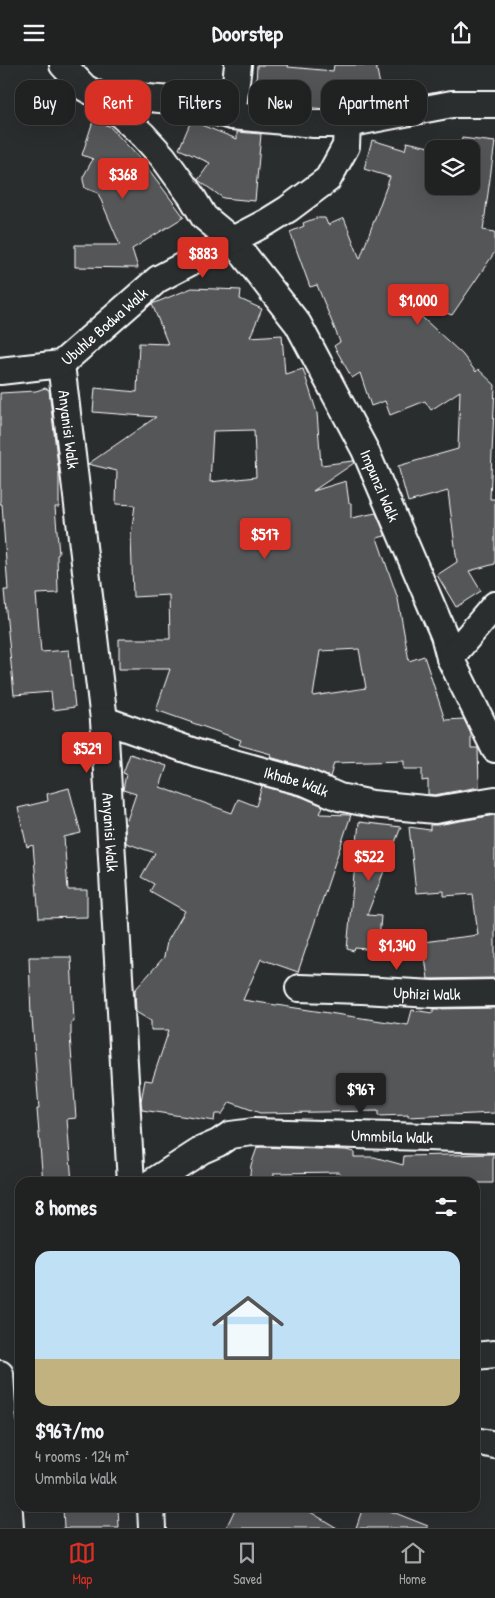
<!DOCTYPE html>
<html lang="en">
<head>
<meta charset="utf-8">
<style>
	body { margin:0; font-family:"Patrick Hand",sans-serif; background:#282a2a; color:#f1f3f6; height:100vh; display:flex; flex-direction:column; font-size:19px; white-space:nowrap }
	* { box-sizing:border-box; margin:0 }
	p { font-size:16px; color:#a2a4a5 }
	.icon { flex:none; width:28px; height:28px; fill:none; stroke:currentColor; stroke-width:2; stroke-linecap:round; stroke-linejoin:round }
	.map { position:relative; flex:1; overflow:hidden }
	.drawer { position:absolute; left:15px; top:1112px; width:465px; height:335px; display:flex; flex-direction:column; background:#202222; border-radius:15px; box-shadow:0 5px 20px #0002,0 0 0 1px #3d3f40 }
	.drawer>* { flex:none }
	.top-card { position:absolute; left:15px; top:15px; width:465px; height:45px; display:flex; gap:10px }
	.fabs { position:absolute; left:425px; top:75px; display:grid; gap:10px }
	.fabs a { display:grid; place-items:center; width:55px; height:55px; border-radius:10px; background:#202222; box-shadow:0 5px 20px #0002,0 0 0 1px #3d3f40; font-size:25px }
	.price { position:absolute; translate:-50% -42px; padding:0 11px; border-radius:5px; background:#d93025; color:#fff; font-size:16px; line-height:32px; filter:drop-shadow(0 1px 2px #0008) }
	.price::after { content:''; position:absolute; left:50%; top:30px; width:15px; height:11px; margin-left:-8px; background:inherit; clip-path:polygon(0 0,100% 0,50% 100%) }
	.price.active { background:#222; color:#fff }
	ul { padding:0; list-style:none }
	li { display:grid; align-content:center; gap:10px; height:265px; padding:0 20px }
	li+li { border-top:1px solid #3d3f40 }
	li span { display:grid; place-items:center; height:155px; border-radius:15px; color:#555 }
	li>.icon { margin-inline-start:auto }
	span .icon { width:90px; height:90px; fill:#fffc; stroke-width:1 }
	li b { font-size:21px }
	h2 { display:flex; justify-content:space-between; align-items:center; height:60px; padding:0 20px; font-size:21px }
	.chip { padding:0 18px; border-radius:15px; background:#202222; box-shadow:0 5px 20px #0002,0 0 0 1px #3d3f40; font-size:18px; line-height:45px }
	.chip.active { background:#d93025; color:#fff }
	header { display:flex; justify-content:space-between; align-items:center; height:65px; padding:0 20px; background:#202222; font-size:22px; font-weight:800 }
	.menu { display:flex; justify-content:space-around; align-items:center; height:70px; border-top:1px solid #3d3f40; background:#202222; font-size:14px; color:#a2a4a5 }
	.menu a { display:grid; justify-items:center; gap:2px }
	.menu .active { color:#d93025 }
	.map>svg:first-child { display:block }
	.building { fill:#555758; stroke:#fff; fill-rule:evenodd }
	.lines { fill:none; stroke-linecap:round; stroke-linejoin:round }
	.minor-casing { stroke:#fff; stroke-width:30 }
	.minor { stroke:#2a2d2e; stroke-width:26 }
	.labels { text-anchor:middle; stroke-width:4; stroke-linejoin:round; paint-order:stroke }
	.street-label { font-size:16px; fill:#fff; stroke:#2a2d2e }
</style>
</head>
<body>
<header><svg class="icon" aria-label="menu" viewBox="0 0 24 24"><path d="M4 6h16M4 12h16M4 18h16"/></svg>Doorstep<svg class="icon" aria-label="share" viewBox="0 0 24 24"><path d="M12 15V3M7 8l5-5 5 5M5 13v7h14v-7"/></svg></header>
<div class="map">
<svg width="495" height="1463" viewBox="0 0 495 1463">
	<rect width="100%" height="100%" fill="#2a2d2e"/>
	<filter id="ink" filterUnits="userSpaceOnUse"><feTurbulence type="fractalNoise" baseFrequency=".02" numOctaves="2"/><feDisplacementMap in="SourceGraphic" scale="10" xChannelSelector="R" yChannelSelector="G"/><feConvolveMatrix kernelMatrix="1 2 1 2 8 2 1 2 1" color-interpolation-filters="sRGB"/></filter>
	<g filter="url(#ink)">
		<g class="building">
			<path d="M257 0H288V2L333 6 334 0H376L383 35 343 43 326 42V44L255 38Z"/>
			<path d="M93 56 109 61 144 98 184 152 132 184 138 203 75 202V180H120L98 128 85 123 83 115V112L93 94 82 90Z"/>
			<path d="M191 56 237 74V67L261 69 255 136 223 133 198 115 210 98 179 84Z"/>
			<path d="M462 73 495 77 483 165 495 167V187L452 250 400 232 462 289 476 307 478 304 495 320 490 434H495V499L469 506 481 526 456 542 437 510 457 497 448 426 408 437 398 401 458 384 460 326 431 345 425 336 390 350 385 336 371 341 360 308 352 313 334 281 340 277 317 220 310 222 290 167 304 161 303 158 316 153H325L328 160 344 153 360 194 390 112 364 104 372 75 405 85 407 77 438 84H434V121H471V84H460Z"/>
			<path d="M192 223 241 225 240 234 262 244 250 272 282 270 285 309 303 304 317 348 321 400 353 396 354 398 313 426 346 416 349 438H351V453L376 448 385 469V471L377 473 398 534 409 596 424 591 445 655 464 654 471 669V683H478L479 722 434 730 428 729V715L422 716V704H404V696L334 698 330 712 311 704 270 692 271 689 239 680 241 675 156 645 170 604H119V574H170L169 530 133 532 131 470 135 440 116 439 117 406 88 399 156 352 93 347 95 323 137 327 139 278 168 279 152 239ZM254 365 256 412 210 417 213 366ZM359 584 366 623 313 631 320 586Z"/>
			<path d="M45 323 49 325 59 409V442H55L59 489 57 490 58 528 36 529 41 587 69 585 75 642 53 645 51 627 14 630 4 525H8L2 439H0V328L36 326Z"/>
			<path d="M130 689 167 701 160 722 232 748 238 734 256 741 262 721 302 732 323 741 320 749 351 750 298 907 261 894 243 935 408 960 412 945 433 948V944L495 943V1048L408 1052V1050L378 1051V1046L260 1048 230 1037 222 1049H215L214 1056 142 1045 141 1036 145 1015 152 1016 169 965H151V956L136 947 135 925 164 892 167 877 185 846 150 826 154 819 141 812 155 788 126 778 125 761 136 729 123 725 126 709 123 708Z"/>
			<path d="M69 723 81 768 64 772 68 825H87V852L39 853 33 780 27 782 18 743 48 736 47 729Z"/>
			<path d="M495 750V913L428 914 423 877 478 870 473 829 444 831V826L416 828 409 762 430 765V760H437Z"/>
			<path d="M359 757 401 762 367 850 381 851 378 885 355 883 354 886 347 884Z"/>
			<path d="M29 892H71L74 957H71V970H70L76 1053 67 1054 72 1118H43L37 1044H39L32 953H31Z"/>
			<path d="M260 1082 346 1085 354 1087V1092H374L403 1100 404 1091 493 1089V1118H337L340 1107 274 1108 273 1118H249L251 1100 257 1083Z"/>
			<path d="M63 1442H118L119 1463H64Z"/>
			<path d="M236 1442H302L337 1463H226Z"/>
			<path d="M363 1442H380L428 1461V1463H356Z"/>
		</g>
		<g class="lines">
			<defs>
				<g id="minor">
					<path d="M63 0 85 23 100 31H125L171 35 232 51 314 59H347L452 39H495"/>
					<path id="s1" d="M100 31 143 70 163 92 192 132 204 152 233 176 298 259 365 385 444 570 450 593 495 684"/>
					<path d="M232 51 238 0"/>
					<path id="s2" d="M61 299 104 655 131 1118"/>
					<path id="s3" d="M0 306 61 299 158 214 267 157 288 144 328 114 346 81 347 59"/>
					<path d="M450 593 495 540"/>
					<path id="s4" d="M104 655 197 688 307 718 339 732 372 739 435 745 495 735"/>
					<path id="s5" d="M299 923 362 925 433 929 495 928"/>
					<path id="s6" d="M151 1118 202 1085 218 1078 230 1070 253 1067 495 1074"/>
					<path d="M475 1291 495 1289"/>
					<path d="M0 1309 10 1463"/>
					<path d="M475 1376 495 1380"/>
					<path d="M151 1442 152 1463"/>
				</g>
			</defs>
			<use href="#minor" class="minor-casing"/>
			<use href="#minor" class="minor"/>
		</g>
	</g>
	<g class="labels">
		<g class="street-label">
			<text dy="6" stroke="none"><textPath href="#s3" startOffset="119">Ubuhle Bodwa Walk</textPath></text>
			<text dy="6" stroke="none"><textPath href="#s2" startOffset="66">Anyanisi Walk</textPath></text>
			<text dy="6" stroke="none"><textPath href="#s1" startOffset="485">Impunzi Walk</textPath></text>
			<text dy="6" stroke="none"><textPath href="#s4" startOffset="202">Ikhabe Walk</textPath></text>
			<text dy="6" stroke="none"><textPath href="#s2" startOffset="471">Anyanisi Walk</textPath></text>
			<text dy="6" stroke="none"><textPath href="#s5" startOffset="128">Uphizi Walk</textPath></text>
			<text dy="6" stroke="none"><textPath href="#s6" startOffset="255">Ummbila Walk</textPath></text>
		</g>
	</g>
</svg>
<div class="fabs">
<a><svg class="icon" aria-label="layers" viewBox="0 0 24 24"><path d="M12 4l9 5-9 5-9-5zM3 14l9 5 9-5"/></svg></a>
</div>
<b class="price" style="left:123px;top:135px">$368</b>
<b class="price" style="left:203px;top:214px">$883</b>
<b class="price" style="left:418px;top:261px">$1,000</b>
<b class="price" style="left:265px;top:495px">$517</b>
<b class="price" style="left:87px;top:709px">$529</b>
<b class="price" style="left:369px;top:817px">$522</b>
<b class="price" style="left:397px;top:906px">$1,340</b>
<b class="price active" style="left:361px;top:1050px">$967</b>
<div class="top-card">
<a class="chip">Buy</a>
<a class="chip active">Rent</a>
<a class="chip">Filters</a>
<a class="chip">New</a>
<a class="chip">Apartment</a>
</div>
<section class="drawer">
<h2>8 homes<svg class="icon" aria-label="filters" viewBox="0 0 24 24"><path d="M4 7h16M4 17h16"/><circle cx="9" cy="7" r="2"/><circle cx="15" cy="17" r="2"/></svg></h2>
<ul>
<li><span style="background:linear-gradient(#bfe0f5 70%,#c2b280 0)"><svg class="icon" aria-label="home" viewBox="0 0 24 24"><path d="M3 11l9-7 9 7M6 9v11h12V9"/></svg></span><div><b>$967/mo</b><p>4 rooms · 124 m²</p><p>Ummbila Walk</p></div></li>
</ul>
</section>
</div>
<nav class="menu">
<a class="active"><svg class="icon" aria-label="map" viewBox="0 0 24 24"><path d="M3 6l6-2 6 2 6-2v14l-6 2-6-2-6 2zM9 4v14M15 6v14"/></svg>Map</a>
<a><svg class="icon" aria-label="saved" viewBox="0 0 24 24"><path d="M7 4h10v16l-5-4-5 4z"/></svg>Saved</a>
<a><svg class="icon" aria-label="home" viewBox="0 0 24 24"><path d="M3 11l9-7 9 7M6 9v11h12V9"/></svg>Home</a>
</nav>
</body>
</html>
